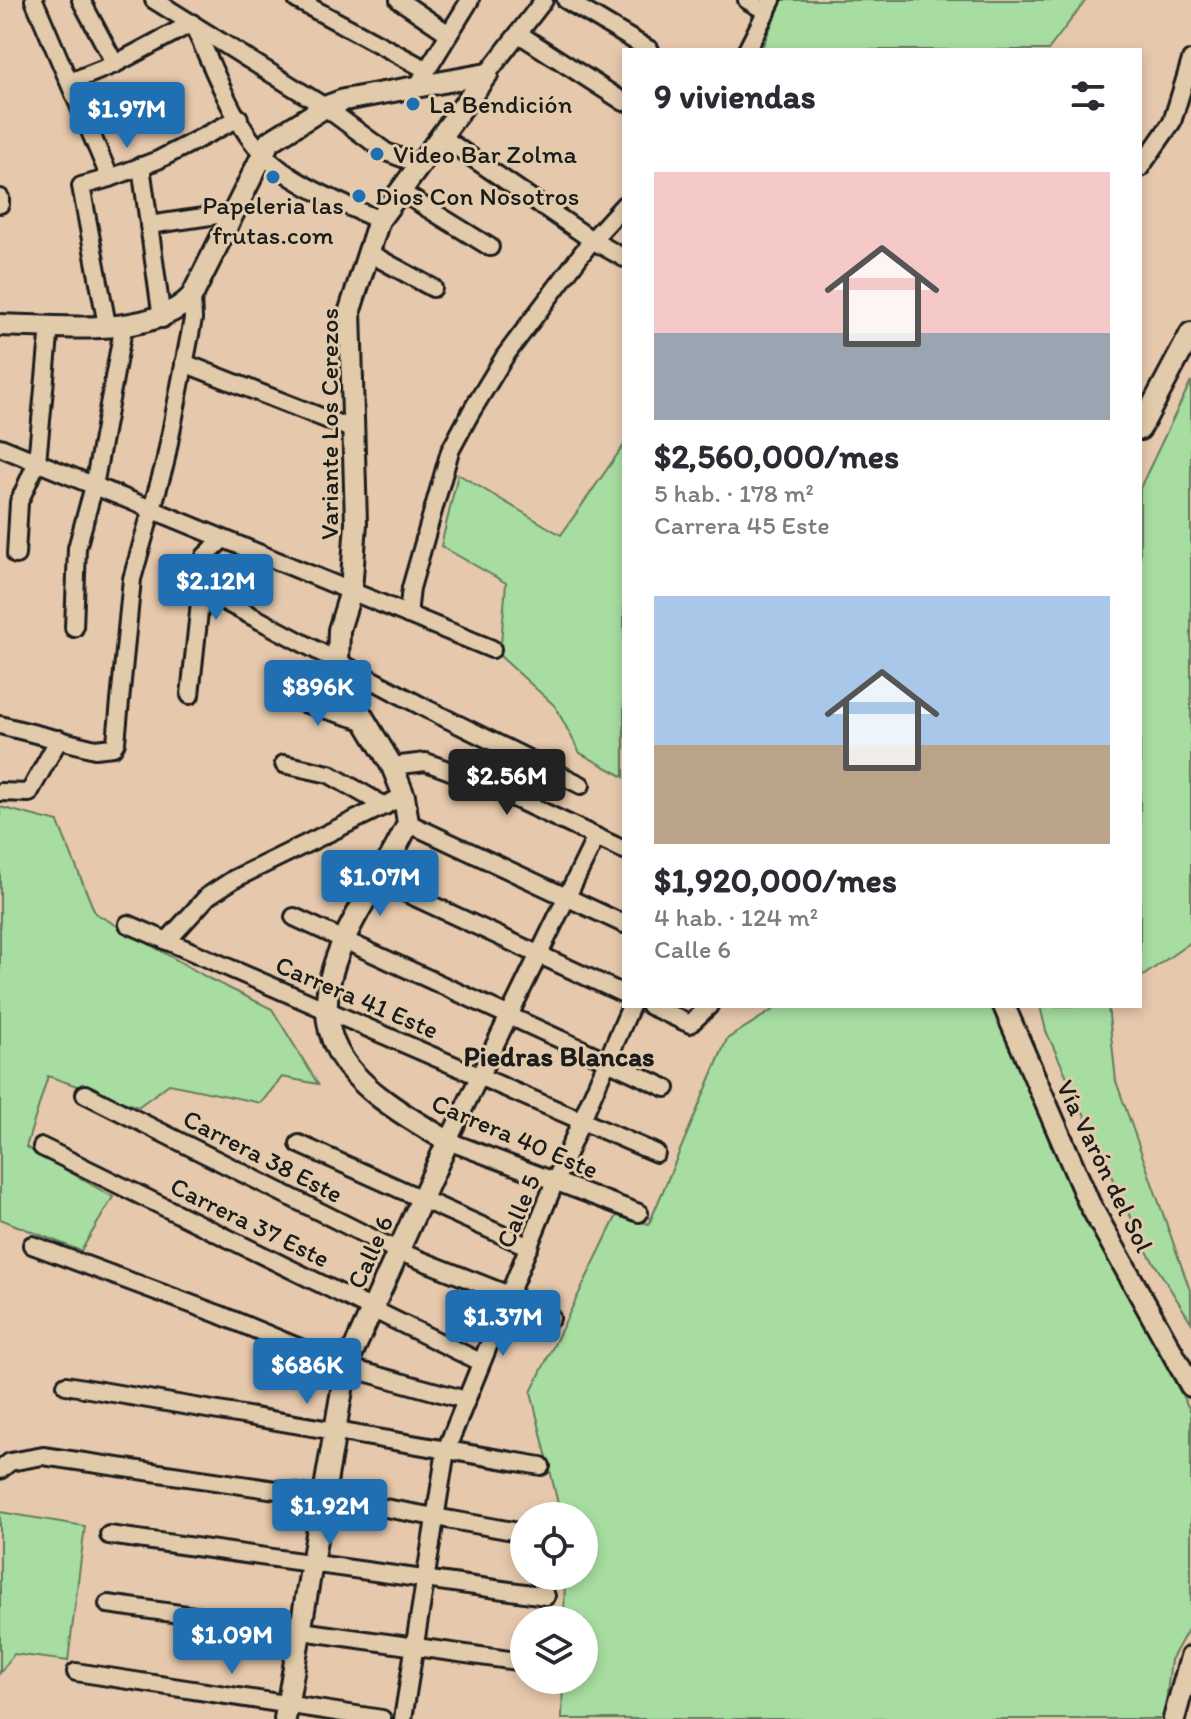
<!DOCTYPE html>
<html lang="es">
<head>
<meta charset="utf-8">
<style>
	body { margin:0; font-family:Itim,sans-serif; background:#f2f2f3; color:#2b2b33; height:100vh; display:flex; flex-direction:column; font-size:30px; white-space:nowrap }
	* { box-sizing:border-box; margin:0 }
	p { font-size:26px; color:#7c7c81 }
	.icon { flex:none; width:44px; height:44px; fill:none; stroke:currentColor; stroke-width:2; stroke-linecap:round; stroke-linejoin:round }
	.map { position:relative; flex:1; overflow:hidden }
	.sheet { position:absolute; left:622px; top:48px; width:520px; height:960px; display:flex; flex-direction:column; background:#fff; border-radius:0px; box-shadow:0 4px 12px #0003 }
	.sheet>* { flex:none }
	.controls { position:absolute; left:510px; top:1502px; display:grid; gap:16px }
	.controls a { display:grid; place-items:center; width:88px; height:88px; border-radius:50%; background:#fff; box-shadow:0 4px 12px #0003; font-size:40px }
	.price { position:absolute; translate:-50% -68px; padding:0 18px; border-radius:8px; background:#1f6fb2; color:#fff; font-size:26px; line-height:52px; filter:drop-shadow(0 2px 4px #0008) }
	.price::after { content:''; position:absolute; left:50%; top:48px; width:24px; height:18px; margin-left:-12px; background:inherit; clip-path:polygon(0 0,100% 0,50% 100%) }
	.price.on { background:#222; color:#fff }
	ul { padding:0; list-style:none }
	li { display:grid; align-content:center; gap:16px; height:424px; padding:0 32px }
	li span { display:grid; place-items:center; height:248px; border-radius:0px; color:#555 }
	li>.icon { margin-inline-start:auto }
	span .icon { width:144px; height:144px; fill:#fffc; stroke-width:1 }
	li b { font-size:34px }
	h2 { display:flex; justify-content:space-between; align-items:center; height:96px; padding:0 32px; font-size:34px }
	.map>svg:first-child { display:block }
	.green { fill:#a7dda0; stroke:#627c5e; stroke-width:2 }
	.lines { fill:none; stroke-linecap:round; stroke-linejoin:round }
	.minor-casing { stroke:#1c1c1c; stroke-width:22 }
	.tertiary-casing { stroke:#1c1c1c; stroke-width:26 }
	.minor { stroke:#e2cbab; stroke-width:16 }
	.tertiary { stroke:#e2cbab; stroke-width:20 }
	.poi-dot { fill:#1f6fb2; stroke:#e2cbab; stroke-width:3 }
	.labels { text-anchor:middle; stroke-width:6; stroke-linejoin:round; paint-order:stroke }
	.poi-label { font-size:26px; fill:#1c1c1c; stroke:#e2cbab; text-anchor:start }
	.street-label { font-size:26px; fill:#1c1c1c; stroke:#e2cbab }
	.neighbourhood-label { font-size:28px; font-weight:bold; fill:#1c1c1c; stroke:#e2cbab }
</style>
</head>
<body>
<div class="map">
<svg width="1191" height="1719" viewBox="0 0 1191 1719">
	<rect width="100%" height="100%" fill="#e6c8ac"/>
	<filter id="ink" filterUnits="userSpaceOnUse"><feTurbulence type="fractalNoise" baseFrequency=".0125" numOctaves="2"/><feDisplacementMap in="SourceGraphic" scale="16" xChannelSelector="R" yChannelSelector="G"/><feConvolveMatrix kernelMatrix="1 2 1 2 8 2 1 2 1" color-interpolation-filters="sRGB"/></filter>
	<g filter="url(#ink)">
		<g class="green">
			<path d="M782 0H1086L1048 50H761Z"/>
			<path d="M1191 381V942L1140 978V488Z"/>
			<path d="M624 445V777L580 753 555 706 500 656 506 583 441 546 458 474 561 535Z"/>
			<path d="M0 807 58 822 95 913 210 979 272 1009 318 1084 282 1077 261 1103 169 1084 138 1107 48 1076 26 1147 113 1197 81 1251 0 1219Z"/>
			<path d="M779 1006H995L1079 1202 1191 1412V1624L1171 1660 1164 1719H562L563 1680H584V1620H564L565 1576H584V1516H561L531 1392 617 1215 649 1224 727 1039Z"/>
			<path d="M1040 1006H1108L1116 1081 1191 1293V1322L1146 1250 1046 1031Z"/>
			<path d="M0 1512 85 1526 68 1661 14 1654 0 1673Z"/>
		</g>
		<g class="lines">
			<defs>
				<g id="minor">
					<path d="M34 0 110 178 81 186 107 325"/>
					<path d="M81 0 115 64"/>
					<path d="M154 0 325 107 386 152 421 165"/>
					<path d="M297 0 427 70"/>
					<path d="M399 0 449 34"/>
					<path d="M566 0 650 50"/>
					<path d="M747 0 767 12"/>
					<path d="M519 34 624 102"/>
					<path d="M747 50 772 0"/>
					<path d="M487 74 544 0"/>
					<path d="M422 78 470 0"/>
					<path d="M70 82 115 64 192 23C213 64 230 119 262 153 292 185 340 202 379 220"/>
					<path d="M442 137 592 240 624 258"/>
					<path d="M141 166 162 319"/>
					<path d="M1140 168 1172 122 1191 60"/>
					<path d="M110 178 158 160 239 118"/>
					<path d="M401 192 490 247"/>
					<path d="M0 198V204"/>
					<path d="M149 225 231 213"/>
					<path d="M369 253 433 288"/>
					<path d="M184 363 354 430"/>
					<path d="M0 447 492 649"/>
					<path d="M16 555 19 502 37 462 50 326"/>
					<path d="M201 589 429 710 581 785"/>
					<path d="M408 615 411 588 450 451 471 412 505 356 592 240 624 205"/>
					<path d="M74 628 77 548 94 486 124 324"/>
					<path d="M190 695 205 556 223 539"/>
					<path d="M283 697 364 721"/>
					<path d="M0 725 95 749 113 747 116 742 132 579 165 463 193 319 192 296"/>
					<path d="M284 764 329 774 385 806"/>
					<path d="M392 766 426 762 480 782 624 850"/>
					<path d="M0 792 29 793 59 739"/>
					<path d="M408 823 624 924"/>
					<path d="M596 837 448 1141 639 1213"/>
					<path d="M378 880 624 994"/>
					<path d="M294 917 666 1088"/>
					<path d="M128 924 656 1153"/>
					<path d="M167 941 208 896 234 879 404 796"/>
					<path d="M650 1006 690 1024 709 1006"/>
					<path d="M85 1094 400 1252 509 1295 551 1318"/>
					<path d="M299 1144 529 1247"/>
					<path d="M42 1147 480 1362"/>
					<path d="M32 1245 218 1314 346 1367 466 1400"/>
					<path d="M66 1385 541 1466"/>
					<path d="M0 1470 10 1462 43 1456 324 1497 524 1533"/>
					<path d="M109 1535 546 1596"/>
					<path d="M108 1604 524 1662"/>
					<path d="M76 1672 382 1719"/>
					<path d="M403 1719 446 1450 554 1184 631 1006"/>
				</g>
				<g id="tertiary">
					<path d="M0 325C55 326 153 339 192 296L269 142 325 107 344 100 487 74"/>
					<path d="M1140 429 1191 333"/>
					<path d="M1004 1006 1089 1203 1191 1386"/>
					<path d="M285 1719 346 1367 448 1141C343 1081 289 1036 357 914 374 883 394 856 408 823L404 796 392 766 350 696 338 662 339 630 351 591 356 523 350 310 379 220 487 74"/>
					<path d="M1174 1719 1191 1657"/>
				</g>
			</defs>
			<use href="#minor" class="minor-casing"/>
			<use href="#tertiary" class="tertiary-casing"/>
			<use href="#minor" class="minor"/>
			<use href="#tertiary" class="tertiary"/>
		</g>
	</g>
	<g class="poi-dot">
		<circle cx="413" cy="104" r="8"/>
		<circle cx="377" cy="154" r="8"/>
		<circle cx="273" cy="177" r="8"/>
		<circle cx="359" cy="196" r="8"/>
	</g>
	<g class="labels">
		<g class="poi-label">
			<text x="429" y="113">La Bendición</text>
			<text x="393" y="163">Video Bar Zolma</text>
			<text x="375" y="205">Dios Con Nosotros</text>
			<text x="273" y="214" text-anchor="middle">Papeleria las<tspan x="273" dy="30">frutas.com</tspan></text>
		</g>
		<g class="street-label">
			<text transform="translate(329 424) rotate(-90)" y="9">Variante Los Cerezos</text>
			<text transform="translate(357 997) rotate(23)" y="9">Carrera 41 Este</text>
			<text transform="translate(515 1136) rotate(23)" y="9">Carrera 40 Este</text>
			<text transform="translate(263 1156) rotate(27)" y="9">Carrera 38 Este</text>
			<text transform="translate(1105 1166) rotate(64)" y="9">Vía Varón del Sol</text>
			<text transform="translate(518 1211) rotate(-68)" y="9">Calle 5</text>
			<text transform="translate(250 1222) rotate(26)" y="9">Carrera 37 Este</text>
			<text transform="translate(370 1252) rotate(-66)" y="9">Calle 6</text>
		</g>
		<g class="neighbourhood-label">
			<text x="559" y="1066">Piedras Blancas</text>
		</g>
	</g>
</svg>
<div class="controls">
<a><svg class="icon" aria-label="locate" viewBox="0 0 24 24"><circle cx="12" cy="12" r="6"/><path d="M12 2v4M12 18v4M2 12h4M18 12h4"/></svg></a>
<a><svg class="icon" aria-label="layers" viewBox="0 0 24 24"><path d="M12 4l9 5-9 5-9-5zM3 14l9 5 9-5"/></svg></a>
</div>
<b class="price" style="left:127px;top:150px">$1.97M</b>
<b class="price" style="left:216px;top:622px">$2.12M</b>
<b class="price" style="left:318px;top:728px">$896K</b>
<b class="price on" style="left:507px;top:817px">$2.56M</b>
<b class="price" style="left:380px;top:918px">$1.07M</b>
<b class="price" style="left:503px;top:1358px">$1.37M</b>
<b class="price" style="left:307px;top:1406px">$686K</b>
<b class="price" style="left:330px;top:1547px">$1.92M</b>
<b class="price" style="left:232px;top:1676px">$1.09M</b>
<section class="sheet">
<h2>9 viviendas<svg class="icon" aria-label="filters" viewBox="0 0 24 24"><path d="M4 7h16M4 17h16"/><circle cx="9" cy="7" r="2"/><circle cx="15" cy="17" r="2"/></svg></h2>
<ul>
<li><span style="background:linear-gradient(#f6c9c9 65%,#9aa5b1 0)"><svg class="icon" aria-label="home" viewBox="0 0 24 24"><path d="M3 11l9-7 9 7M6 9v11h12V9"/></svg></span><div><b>$2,560,000/mes</b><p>5 hab. · 178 m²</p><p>Carrera 45 Este</p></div></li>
<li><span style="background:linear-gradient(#a9c7e8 60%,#b9a48a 0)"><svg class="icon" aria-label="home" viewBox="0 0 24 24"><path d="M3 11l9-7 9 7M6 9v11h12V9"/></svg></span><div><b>$1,920,000/mes</b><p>4 hab. · 124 m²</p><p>Calle 6</p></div></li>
</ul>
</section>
</div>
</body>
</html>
